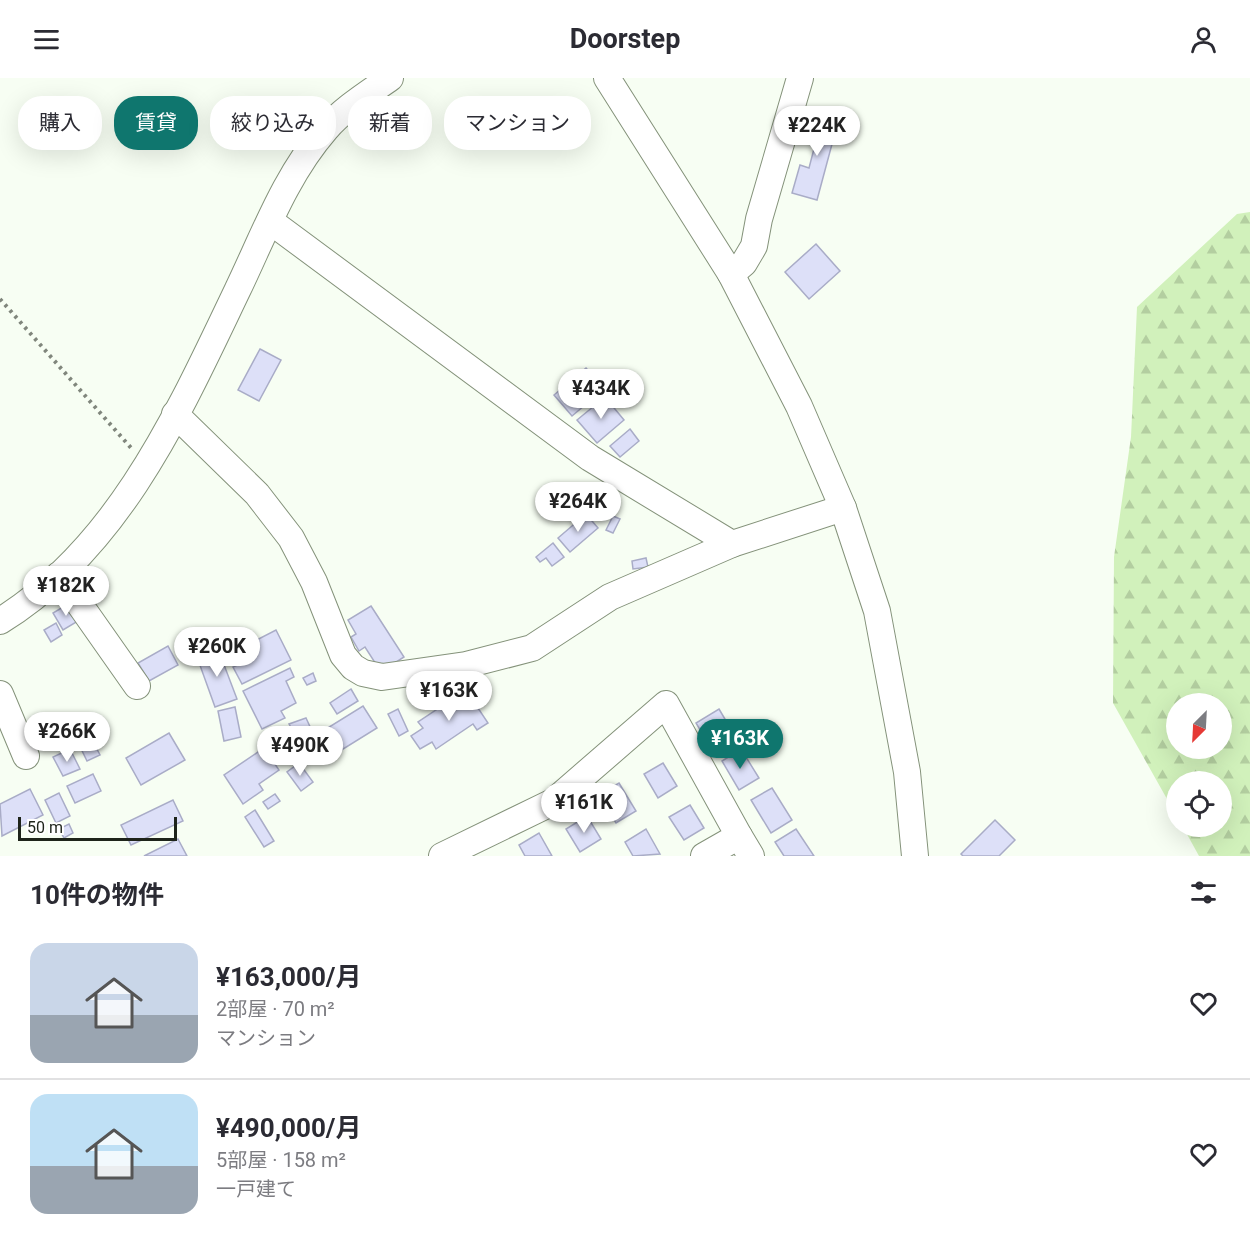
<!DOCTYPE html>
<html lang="ja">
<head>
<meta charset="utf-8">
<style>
	body { margin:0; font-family:Roboto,"Noto Sans JP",sans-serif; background:#f7f7f7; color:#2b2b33; height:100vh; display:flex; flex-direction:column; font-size:22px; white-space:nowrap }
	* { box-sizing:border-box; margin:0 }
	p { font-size:20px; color:#7c7c81 }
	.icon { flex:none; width:33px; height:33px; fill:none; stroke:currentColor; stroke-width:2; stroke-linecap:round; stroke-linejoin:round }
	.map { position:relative; height:778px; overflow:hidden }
	.details { display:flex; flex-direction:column; background:#fff; flex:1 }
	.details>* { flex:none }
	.hud { position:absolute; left:18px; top:18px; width:600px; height:54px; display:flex; gap:12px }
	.needle { width:39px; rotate:204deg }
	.buttons { position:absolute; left:1166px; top:615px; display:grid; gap:12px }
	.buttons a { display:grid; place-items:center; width:66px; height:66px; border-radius:50%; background:#fff; box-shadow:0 6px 24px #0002; font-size:30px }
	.scale { position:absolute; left:18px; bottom:15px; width:159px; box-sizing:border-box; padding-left:6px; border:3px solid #1e241a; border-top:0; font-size:16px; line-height:21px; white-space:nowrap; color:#1e241a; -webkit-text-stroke:4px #fff; paint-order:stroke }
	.price { position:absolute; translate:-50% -51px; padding:0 14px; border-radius:21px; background:#fff; color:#222; font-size:20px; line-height:39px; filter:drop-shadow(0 2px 3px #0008) }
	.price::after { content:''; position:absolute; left:50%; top:36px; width:18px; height:14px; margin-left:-9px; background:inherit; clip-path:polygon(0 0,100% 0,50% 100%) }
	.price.active { background:#0f766e; color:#fff }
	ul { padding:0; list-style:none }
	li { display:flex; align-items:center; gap:18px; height:150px; padding:0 30px }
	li+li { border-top:2px solid #e1e1e2 }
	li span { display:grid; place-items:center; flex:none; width:168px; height:120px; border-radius:18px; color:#555 }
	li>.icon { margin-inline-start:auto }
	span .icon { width:72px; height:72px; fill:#fffc; stroke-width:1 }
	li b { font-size:26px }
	h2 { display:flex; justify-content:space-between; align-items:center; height:72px; padding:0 30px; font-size:26px }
	.chip { padding:0 21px; border-radius:24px; background:#fff; box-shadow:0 6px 24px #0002; font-size:21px; line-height:54px }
	.chip.active { background:#0f766e; color:#fff }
	header { display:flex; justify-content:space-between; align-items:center; height:78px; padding:0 30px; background:#fff; font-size:27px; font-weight:700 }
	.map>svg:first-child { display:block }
	.forest { fill:url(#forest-firs); fill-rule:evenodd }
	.building { fill:#dde0f8; stroke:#a9acc7; stroke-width:1.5 }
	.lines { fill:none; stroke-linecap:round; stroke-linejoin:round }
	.minor-casing { stroke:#84927a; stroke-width:28 }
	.path { stroke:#80867c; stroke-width:4; stroke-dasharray:3 4.5; stroke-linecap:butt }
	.minor { stroke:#fff; stroke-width:26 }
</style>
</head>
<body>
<header><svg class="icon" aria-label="menu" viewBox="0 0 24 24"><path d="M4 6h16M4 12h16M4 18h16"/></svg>Doorstep<svg class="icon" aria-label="person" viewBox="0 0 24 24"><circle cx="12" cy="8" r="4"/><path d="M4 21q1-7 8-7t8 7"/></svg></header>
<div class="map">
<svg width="1250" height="778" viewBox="0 0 1250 778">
	<defs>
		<pattern id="forest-firs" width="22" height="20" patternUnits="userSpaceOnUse" patternTransform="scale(1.5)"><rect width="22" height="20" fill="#d1f1bb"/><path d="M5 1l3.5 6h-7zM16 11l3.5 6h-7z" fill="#b3cea0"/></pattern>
	</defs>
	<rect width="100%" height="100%" fill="#f7fef3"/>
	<path class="forest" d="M1250 134V778H1199L1183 749 1221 748V704H1176V737L1113 625 1114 479 1131 359 1137 229 1237 136ZM1176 626H1221V670H1176Z"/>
	<g class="building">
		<path d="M816 34 839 40 817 122 792 115 800 87 809 90 816 63 809 61Z"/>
		<path d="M816 166 840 193 809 221 785 194Z"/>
		<path d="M260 271 281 282 259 323 238 312Z"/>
		<path d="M586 290 604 311 572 338 554 317Z"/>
		<path d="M625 292 631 299 617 312 610 304Z"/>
		<path d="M605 319 624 342 597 365 577 342Z"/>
		<path d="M630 351 639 363 620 379 610 368Z"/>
		<path d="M586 436 598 450 570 474 558 460Z"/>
		<path d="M613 438 620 441 613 455 606 452Z"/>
		<path d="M553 465 564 479 552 488 546 480 540 484 536 479Z"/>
		<path d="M646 480 648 489 633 491 632 483Z"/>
		<path d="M68 526 78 543 63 552 53 535Z"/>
		<path d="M371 528 404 579 381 594 365 569 359 573 351 559 356 556 348 542Z"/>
		<path d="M56 545 62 557 51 564 44 552Z"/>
		<path d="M276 552 291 582 242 606 233 589 257 578 251 565Z"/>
		<path d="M168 568 178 587 149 603 138 585Z"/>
		<path d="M218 571 237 621 215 629 197 579Z"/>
		<path d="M290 590 294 599 286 603 296 625 281 633 285 640 262 651 243 613Z"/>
		<path d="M313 595 316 603 307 607 303 600Z"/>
		<path d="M351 611 358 623 337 636 330 625Z"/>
		<path d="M466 612 488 645 477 652 473 646 436 671 432 664 420 671 411 658 423 650 418 644Z"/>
		<path d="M363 628 377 650 319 686 305 664Z"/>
		<path d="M235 629 241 659 224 663 218 633Z"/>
		<path d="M398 631 408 653 399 658 388 636Z"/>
		<path d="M719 631 735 658 712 672 696 645Z"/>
		<path d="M306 640 312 653 297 660 289 646Z"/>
		<path d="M85 648 100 677 87 683 73 654Z"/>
		<path d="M169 655 185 682 141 707 126 680Z"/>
		<path d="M264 670 279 692 259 706 263 712 243 726 224 697Z"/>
		<path d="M70 671 80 691 63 698 53 679Z"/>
		<path d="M741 671 759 700 739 712 722 683Z"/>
		<path d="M299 685 313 704 301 713 287 694Z"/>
		<path d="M663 685 677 708 658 720 644 696Z"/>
		<path d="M93 696 101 713 75 725 67 708Z"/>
		<path d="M619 705 636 733 616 745 599 717Z"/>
		<path d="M772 710 792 742 771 755 751 722Z"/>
		<path d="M30 711 43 737 2 758 0 726Z"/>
		<path d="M59 715 70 738 56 745 45 722Z"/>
		<path d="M275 716 280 723 268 731 263 724Z"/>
		<path d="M173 722 183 743 131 767 121 747Z"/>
		<path d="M690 727 704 750 684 762 669 739Z"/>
		<path d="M255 732 274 763 264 769 245 739Z"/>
		<path d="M587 738 601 761 580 774 566 751Z"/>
		<path d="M995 742 1015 762 999 778H963L961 776Z"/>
		<path d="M69 746 73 755 64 760 59 751Z"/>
		<path d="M646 751 660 776 633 778 625 764Z"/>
		<path d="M796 751 814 778H784L775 764Z"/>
		<path d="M539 755 552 778H525L519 767Z"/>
		<path d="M178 761 187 778H144Z"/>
	</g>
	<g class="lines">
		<defs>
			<g id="minor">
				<path d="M607 0 731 196 799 328 843 430 877 533 907 694 915 778"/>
				<path d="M270 143 590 380 732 466 843 430"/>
				<path d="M731 196 744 185 754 168 759 141 800 0"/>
				<path d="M175 336 257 416 291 460 314 504 343 577 353 589 363 595 382 599 466 587 532 570 610 519 732 466"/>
				<path d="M59 497 137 608"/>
				<path d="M0 543C119 470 179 334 237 213 264 157 285 98 326 51 343 31 369 15 390 0"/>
				<path d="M0 616 26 678"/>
				<path d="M739 758 751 778"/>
				<path d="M442 778 553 724 666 626 739 758 704 778"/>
			</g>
		</defs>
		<use href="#minor" class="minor-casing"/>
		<path class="path" d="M0 221 132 371"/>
		<use href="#minor" class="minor"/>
	</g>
</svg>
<div class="buttons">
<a><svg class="needle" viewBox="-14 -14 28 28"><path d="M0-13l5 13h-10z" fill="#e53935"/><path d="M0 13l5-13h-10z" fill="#7c7c81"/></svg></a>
<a><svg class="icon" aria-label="locate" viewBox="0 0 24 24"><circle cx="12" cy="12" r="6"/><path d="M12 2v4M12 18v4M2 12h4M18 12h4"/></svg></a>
</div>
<div class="scale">50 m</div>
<b class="price" style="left:817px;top:79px">¥224K</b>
<b class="price" style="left:601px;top:342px">¥434K</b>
<b class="price" style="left:578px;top:455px">¥264K</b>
<b class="price" style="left:66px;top:539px">¥182K</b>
<b class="price" style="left:217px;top:600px">¥260K</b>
<b class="price" style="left:449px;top:644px">¥163K</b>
<b class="price" style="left:67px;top:685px">¥266K</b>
<b class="price active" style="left:740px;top:692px">¥163K</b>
<b class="price" style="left:300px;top:699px">¥490K</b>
<b class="price" style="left:584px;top:756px">¥161K</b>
<div class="hud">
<a class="chip">購入</a>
<a class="chip active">賃貸</a>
<a class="chip">絞り込み</a>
<a class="chip">新着</a>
<a class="chip">マンション</a>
</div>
</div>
<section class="details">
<h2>10件の物件<svg class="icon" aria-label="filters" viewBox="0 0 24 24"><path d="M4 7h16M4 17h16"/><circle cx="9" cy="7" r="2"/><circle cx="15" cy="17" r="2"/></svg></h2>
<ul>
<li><span style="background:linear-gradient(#c9d6e8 60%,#9aa5b1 0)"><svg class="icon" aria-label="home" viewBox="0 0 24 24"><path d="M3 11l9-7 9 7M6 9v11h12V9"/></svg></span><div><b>¥163,000/月</b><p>2部屋 · 70 m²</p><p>マンション</p></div><svg class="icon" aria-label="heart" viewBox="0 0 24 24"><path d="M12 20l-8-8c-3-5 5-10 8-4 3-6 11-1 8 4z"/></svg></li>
<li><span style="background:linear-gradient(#bfe0f5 60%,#9aa5b1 0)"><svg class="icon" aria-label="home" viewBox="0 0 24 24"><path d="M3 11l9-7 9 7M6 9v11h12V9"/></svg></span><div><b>¥490,000/月</b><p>5部屋 · 158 m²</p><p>一戸建て</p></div><svg class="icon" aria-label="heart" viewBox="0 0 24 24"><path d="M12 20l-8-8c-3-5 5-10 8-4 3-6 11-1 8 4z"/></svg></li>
</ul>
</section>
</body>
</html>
